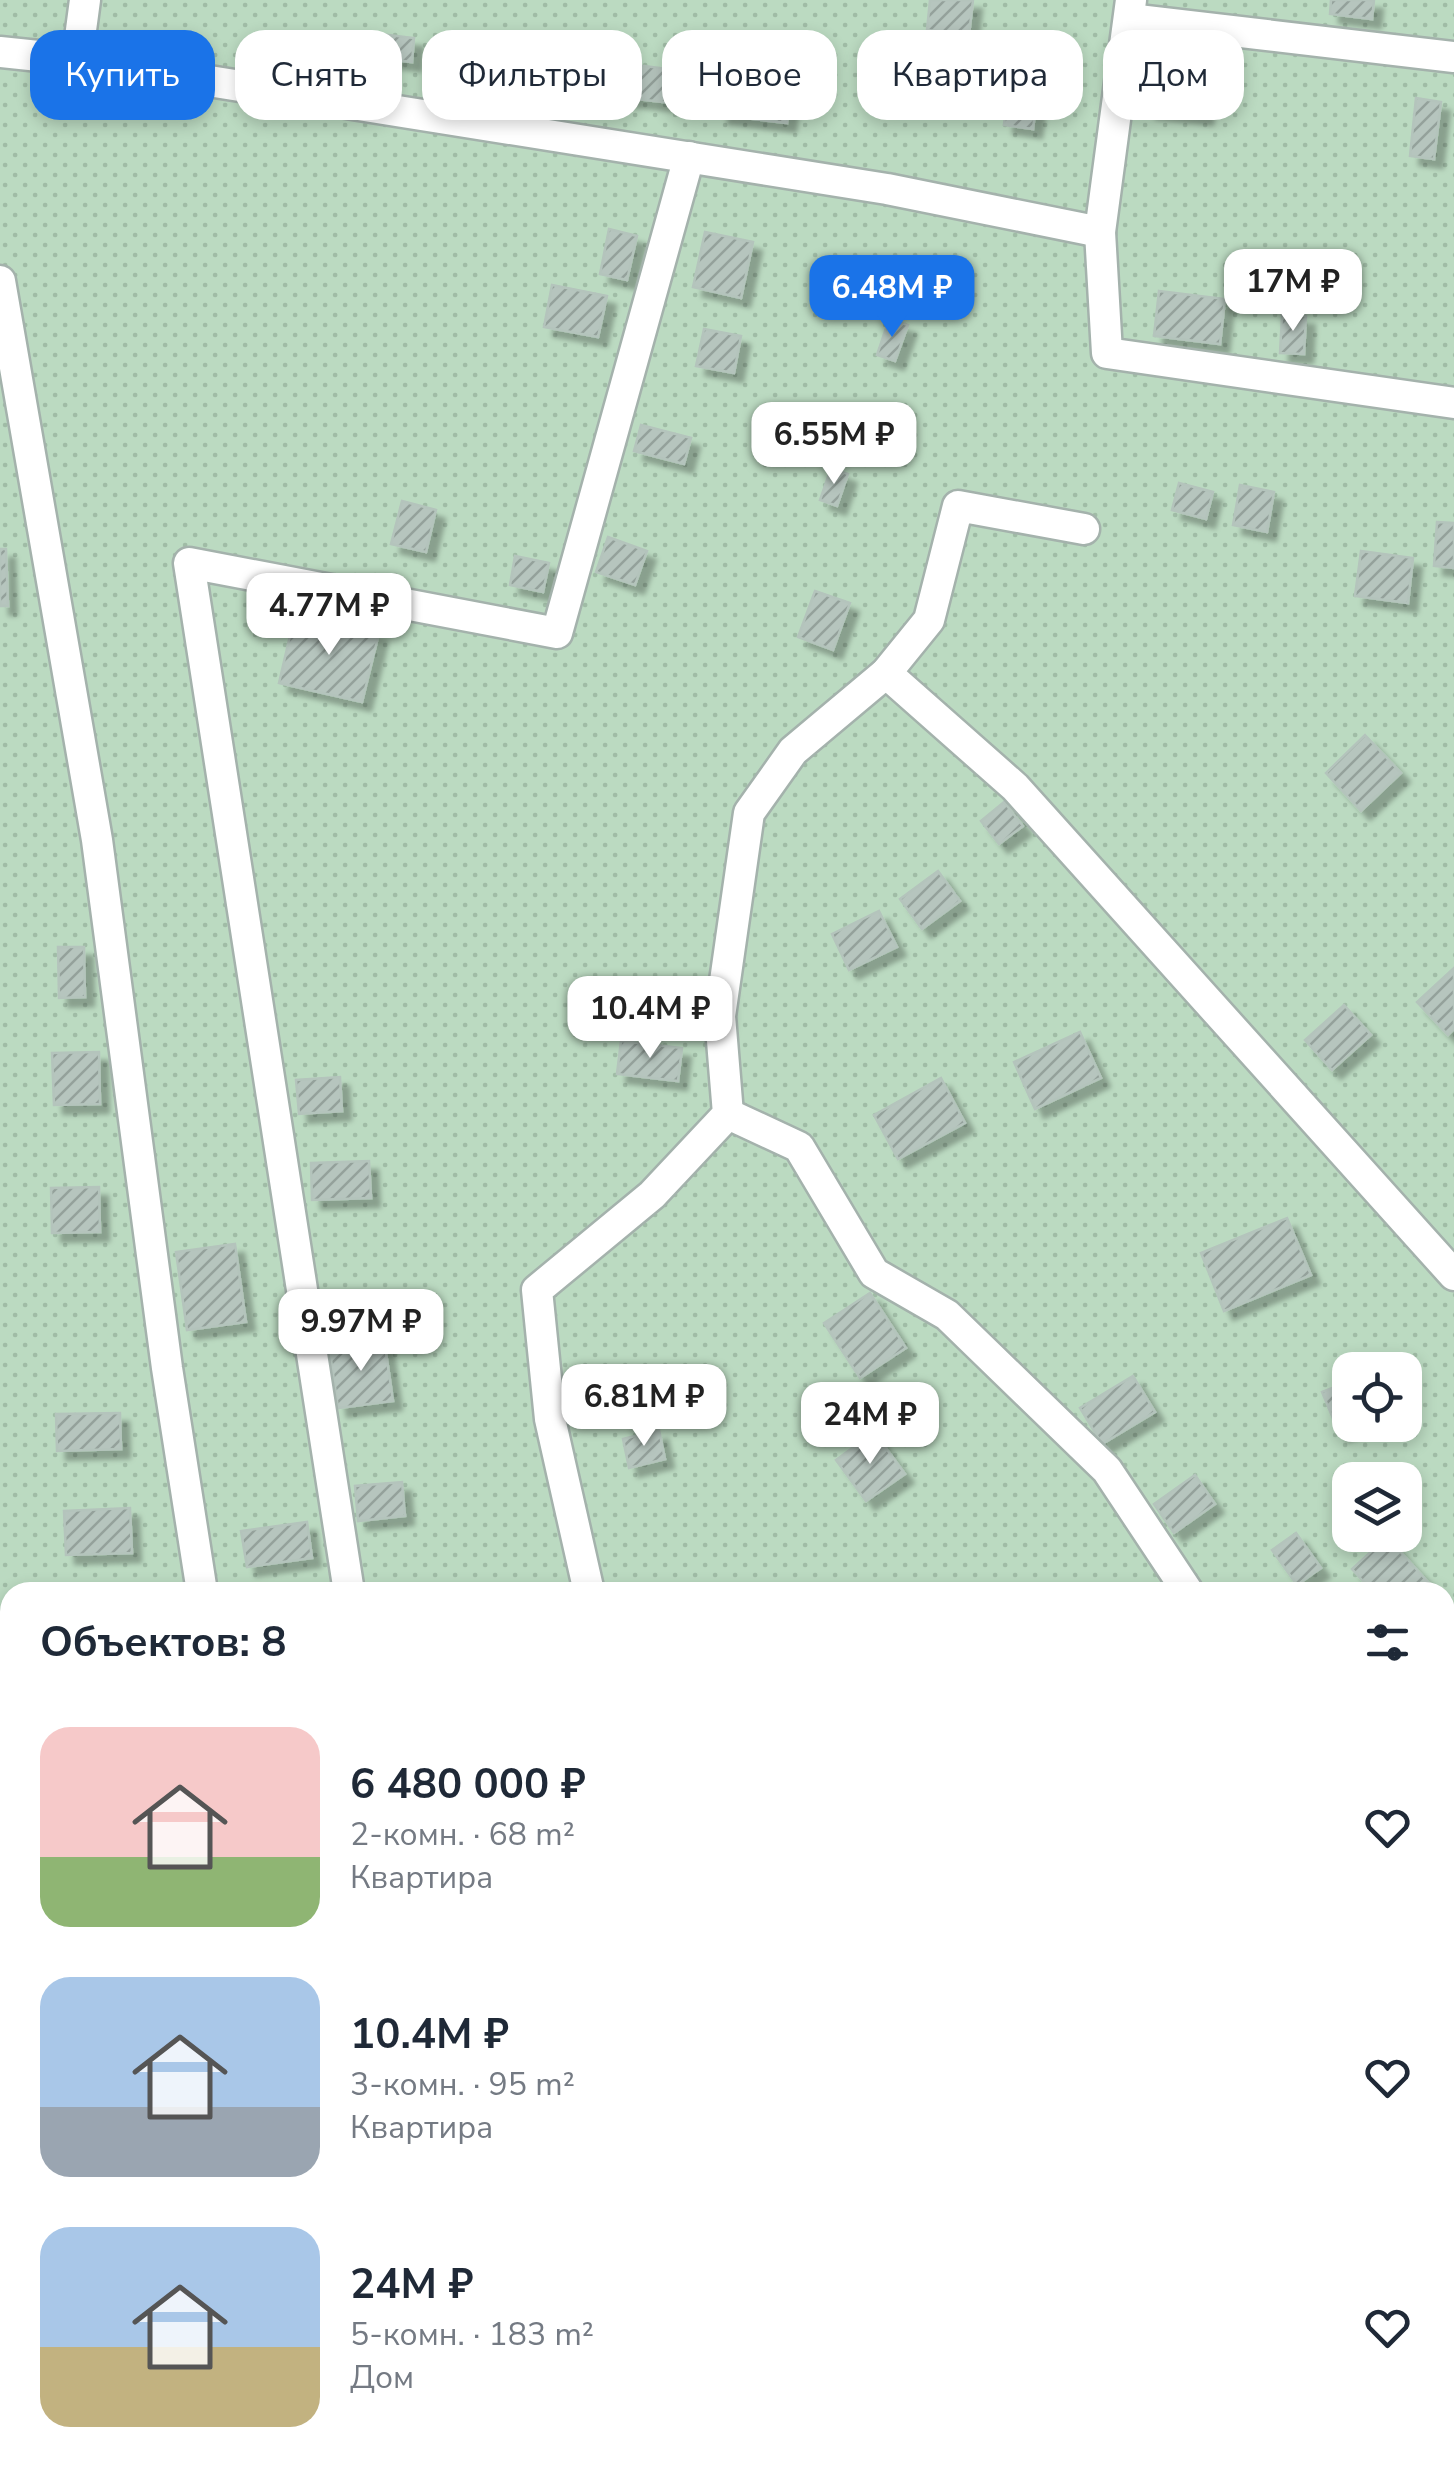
<!DOCTYPE html>
<html lang="ru">
<head>
<meta charset="utf-8">
<style>
	body { margin:0; font-family:"Nunito Sans",sans-serif; background:#f2f2f3; color:#1f2937; height:100vh; display:flex; flex-direction:column; font-size:38px; white-space:nowrap }
	* { box-sizing:border-box; margin:0 }
	p { font-size:32px; color:#747a83 }
	.icon { flex:none; width:55px; height:55px; fill:none; stroke:currentColor; stroke-width:2; stroke-linecap:round; stroke-linejoin:round }
	.map { position:relative; flex:1; overflow:hidden }
	.panel { position:absolute; left:0px; top:1582px; width:1455px; height:892px; display:flex; flex-direction:column; background:#fff; border-radius:30px 30px 0 0; box-shadow:0 5px 15px #0003 }
	.panel>* { flex:none }
	.banner { position:absolute; left:30px; top:30px; width:1395px; height:90px; display:flex; gap:20px }
	.tools { position:absolute; left:1332px; top:1352px; display:grid; gap:20px }
	.tools a { display:grid; place-items:center; width:90px; height:90px; border-radius:20px; background:#fff; box-shadow:0 5px 15px #0003; font-size:50px }
	.price { position:absolute; translate:-50% -85px; padding:0 22px; border-radius:20px; background:#fff; color:#222; font-size:32px; line-height:65px; filter:drop-shadow(0 2px 5px #0008) }
	.price::after { content:''; position:absolute; left:50%; top:60px; width:30px; height:22px; margin-left:-15px; background:inherit; clip-path:polygon(0 0,100% 0,50% 100%) }
	.price.active { background:#1a73e8; color:#fff }
	ul { padding:0; list-style:none }
	li { display:flex; align-items:center; gap:30px; height:250px; padding:0 40px }
	li span { display:grid; place-items:center; flex:none; width:280px; height:200px; border-radius:30px; color:#555 }
	li>.icon { margin-inline-start:auto }
	span .icon { width:120px; height:120px; fill:#fffc; stroke-width:1 }
	li b { font-size:42px }
	h2 { display:flex; justify-content:space-between; align-items:center; height:120px; padding:0 40px; font-size:42px }
	.chip { padding:0 35px; border-radius:30px; background:#fff; box-shadow:0 5px 15px #0003; font-size:35px; line-height:90px }
	.chip.active { background:#1a73e8; color:#fff }
	.map>svg:first-child { display:block }
	.grass { fill:url(#grass-tufts) }
	.park { fill:url(#park-dots); fill-rule:evenodd }
	.building { fill:url(#building-hatch); stroke:#b4c4bc; stroke-width:2.5; filter:url(#shadow) }
	.lines { fill:none; stroke-linecap:round; stroke-linejoin:round }
	.minor-casing { stroke:#a4b2ac; stroke-width:35 }
	.minor { stroke:#fff; stroke-width:30 }
</style>
</head>
<body>
<div class="map">
<svg width="1454" height="2474" viewBox="0 0 1454 2474">
	<defs>
		<pattern id="grass-tufts" width="24" height="20" patternUnits="userSpaceOnUse" patternTransform="scale(2.5)"><rect width="24" height="20" fill="#bbdac1"/><path d="M3 7l-1-3M5 7V3M7 7l1-3M15 17l-1-3M17 17v-4M19 17l1-3" fill="none" stroke="#a0bca6"/></pattern>
		<pattern id="park-dots" width="8" height="8" patternUnits="userSpaceOnUse" patternTransform="scale(2.5)"><rect width="8" height="8" fill="#bbdac1"/><path d="M2 2h.1M6 6h.1" fill="none" stroke="#a0bca6" stroke-width="1.8" stroke-linecap="round"/></pattern>
		<pattern id="building-hatch" width="6" height="6" patternUnits="userSpaceOnUse" patternTransform="scale(2.5)"><rect width="6" height="6" fill="#b6c5be"/><path d="M-1 1l2-2M0 6l6-6M5 7l2-2" fill="none" stroke="#94a19b"/></pattern>
		<filter id="shadow"><feDropShadow dx="9" dy="9" stdDeviation="2.5" flood-color="#0004"/></filter>
	</defs>
	<rect width="100%" height="100%" fill="#e1eae5"/>
	<path class="grass" d="M10 2206V2465H1371L1384 2474H0V2213Z"/>
	<path class="park" d="M0 0H1454V2439L1445 2433V1592H10V2165L0 2171ZM1350 1370H1405V1425H1350ZM1350 1480H1405V1535H1350Z"/>
	<g class="building">
		<path d="M930 0H973L969 35 927 30Z"/>
		<path d="M1331 0H1374L1372 19 1330 14Z"/>
		<path d="M363 32 414 38 412 62 360 56Z"/>
		<path d="M256 33 307 39 303 70 253 64Z"/>
		<path d="M527 39 573 44 567 98 521 93Z"/>
		<path d="M1154 55 1210 62 1204 116 1147 110Z"/>
		<path d="M603 61 677 70 673 103 600 95Z"/>
		<path d="M725 71 792 79 787 123 719 115Z"/>
		<path d="M1008 86 1038 90 1033 129 1004 125Z"/>
		<path d="M1416 98 1441 102 1434 159 1410 156Z"/>
		<path d="M609 229 637 236 627 280 600 274Z"/>
		<path d="M705 232 753 242 741 298 693 287Z"/>
		<path d="M552 285 607 296 598 337 544 327Z"/>
		<path d="M1159 291 1225 299 1220 344 1154 336Z"/>
		<path d="M1282 315 1306 316 1304 354 1280 353Z"/>
		<path d="M889 319 908 325 895 361 877 355Z"/>
		<path d="M704 329 741 336 734 373 696 366Z"/>
		<path d="M641 425 691 438 684 464 634 451Z"/>
		<path d="M831 468 848 474 837 506 820 500Z"/>
		<path d="M1179 483 1213 492 1206 519 1172 510Z"/>
		<path d="M1240 485 1274 492 1267 532 1233 525Z"/>
		<path d="M402 501 436 510 426 552 391 544Z"/>
		<path d="M1437 522 1454 523V568L1434 566Z"/>
		<path d="M608 537 647 551 635 585 596 572Z"/>
		<path d="M0 549H6L8 606H0Z"/>
		<path d="M1361 551 1413 558 1408 603 1355 596Z"/>
		<path d="M515 556 549 563 543 592 510 585Z"/>
		<path d="M815 591 850 603 833 650 798 637Z"/>
		<path d="M295 614 379 633 362 702 279 683Z"/>
		<path d="M1365 735 1401 773 1361 811 1326 773Z"/>
		<path d="M1004 802 1023 826 999 844 981 821Z"/>
		<path d="M938 871 960 901 922 929 900 899Z"/>
		<path d="M879 911 897 947 849 970 832 934Z"/>
		<path d="M58 947H84L85 997 59 998Z"/>
		<path d="M1454 968V1029L1448 1035 1417 1002Z"/>
		<path d="M1344 1005 1371 1035 1332 1070 1305 1040Z"/>
		<path d="M1080 1032 1101 1078 1035 1109 1014 1062Z"/>
		<path d="M621 1041 682 1048 678 1081 617 1074Z"/>
		<path d="M99 1052 100 1104 54 1105 52 1053Z"/>
		<path d="M340 1077 342 1111 299 1114 296 1080Z"/>
		<path d="M941 1078 965 1123 898 1159 874 1115Z"/>
		<path d="M369 1161 371 1198 312 1200 311 1163Z"/>
		<path d="M99 1187 100 1232 52 1233 51 1188Z"/>
		<path d="M1287 1218 1311 1275 1224 1311 1201 1253Z"/>
		<path d="M235 1244 246 1322 187 1330 176 1252Z"/>
		<path d="M870 1293 906 1348 860 1378 824 1323Z"/>
		<path d="M384 1339 393 1401 338 1408 329 1346Z"/>
		<path d="M1133 1376 1155 1412 1102 1444 1080 1408Z"/>
		<path d="M1350 1381V1425H1359L1339 1433 1322 1392Z"/>
		<path d="M120 1413 121 1449 57 1451 56 1414Z"/>
		<path d="M659 1430 665 1459 629 1468 623 1439Z"/>
		<path d="M874 1432 905 1474 866 1501 836 1460Z"/>
		<path d="M1195 1475 1215 1504 1174 1533 1154 1504Z"/>
		<path d="M402 1482 405 1516 358 1521 355 1486Z"/>
		<path d="M130 1508 132 1553 66 1555 64 1511Z"/>
		<path d="M307 1522 312 1558 247 1567 241 1531Z"/>
		<path d="M1296 1533 1321 1568 1297 1585 1272 1550Z"/>
		<path d="M1387 1537 1437 1592H1373L1352 1569Z"/>
		<path d="M1445 1834 1454 1844V1887L1447 1894Z"/>
	</g>
	<g class="lines">
		<defs>
			<g id="minor">
				<path d="M1129 19 1454 57"/>
				<path d="M0 52 77 60 887 189 1100 232 1131 0"/>
				<path d="M77 60 85 0"/>
				<path d="M1100 232 1107 353 1454 403"/>
				<path d="M0 281 97 840 167 1368 202 1592"/>
				<path d="M886 673 1015 787 1454 1275"/>
				<path d="M728 1114 799 1147 874 1273 947 1315 1107 1470 1188 1592"/>
				<path d="M349 1592 189 563 557 633 689 157"/>
				<path d="M589 1592 550 1419 537 1290 652 1195 728 1114 720 1016 749 813 793 751 886 673 929 620 958 506 1084 529"/>
				<path d="M1445 1904 1454 1914"/>
				<path d="M1445 2124 1454 2127"/>
				<path d="M0 2129 10 2123"/>
			</g>
		</defs>
		<use href="#minor" class="minor-casing"/>
		<use href="#minor" class="minor"/>
	</g>
</svg>
<div class="tools">
<a><svg class="icon" aria-label="locate" viewBox="0 0 24 24"><circle cx="12" cy="12" r="6"/><path d="M12 2v4M12 18v4M2 12h4M18 12h4"/></svg></a>
<a><svg class="icon" aria-label="layers" viewBox="0 0 24 24"><path d="M12 4l9 5-9 5-9-5zM3 14l9 5 9-5"/></svg></a>
</div>
<b class="price" style="left:1293px;top:334px">17M ₽</b>
<b class="price active" style="left:892px;top:340px">6.48M ₽</b>
<b class="price" style="left:834px;top:487px">6.55M ₽</b>
<b class="price" style="left:329px;top:658px">4.77M ₽</b>
<b class="price" style="left:650px;top:1061px">10.4M ₽</b>
<b class="price" style="left:361px;top:1374px">9.97M ₽</b>
<b class="price" style="left:644px;top:1449px">6.81M ₽</b>
<b class="price" style="left:870px;top:1467px">24M ₽</b>
<div class="banner">
<a class="chip active">Купить</a>
<a class="chip">Снять</a>
<a class="chip">Фильтры</a>
<a class="chip">Новое</a>
<a class="chip">Квартира</a>
<a class="chip">Дом</a>
</div>
<section class="panel">
<h2>Объектов: 8<svg class="icon" aria-label="filters" viewBox="0 0 24 24"><path d="M4 7h16M4 17h16"/><circle cx="9" cy="7" r="2"/><circle cx="15" cy="17" r="2"/></svg></h2>
<ul>
<li><span style="background:linear-gradient(#f6c9c9 65%,#8fb573 0)"><svg class="icon" aria-label="home" viewBox="0 0 24 24"><path d="M3 11l9-7 9 7M6 9v11h12V9"/></svg></span><div><b>6 480 000 ₽</b><p>2-комн. · 68 m²</p><p>Квартира</p></div><svg class="icon" aria-label="heart" viewBox="0 0 24 24"><path d="M12 20l-8-8c-3-5 5-10 8-4 3-6 11-1 8 4z"/></svg></li>
<li><span style="background:linear-gradient(#a9c7e8 65%,#9aa5b1 0)"><svg class="icon" aria-label="home" viewBox="0 0 24 24"><path d="M3 11l9-7 9 7M6 9v11h12V9"/></svg></span><div><b>10.4M ₽</b><p>3-комн. · 95 m²</p><p>Квартира</p></div><svg class="icon" aria-label="heart" viewBox="0 0 24 24"><path d="M12 20l-8-8c-3-5 5-10 8-4 3-6 11-1 8 4z"/></svg></li>
<li><span style="background:linear-gradient(#a9c7e8 60%,#c2b280 0)"><svg class="icon" aria-label="home" viewBox="0 0 24 24"><path d="M3 11l9-7 9 7M6 9v11h12V9"/></svg></span><div><b>24M ₽</b><p>5-комн. · 183 m²</p><p>Дом</p></div><svg class="icon" aria-label="heart" viewBox="0 0 24 24"><path d="M12 20l-8-8c-3-5 5-10 8-4 3-6 11-1 8 4z"/></svg></li>
</ul>
</section>
</div>
</body>
</html>
